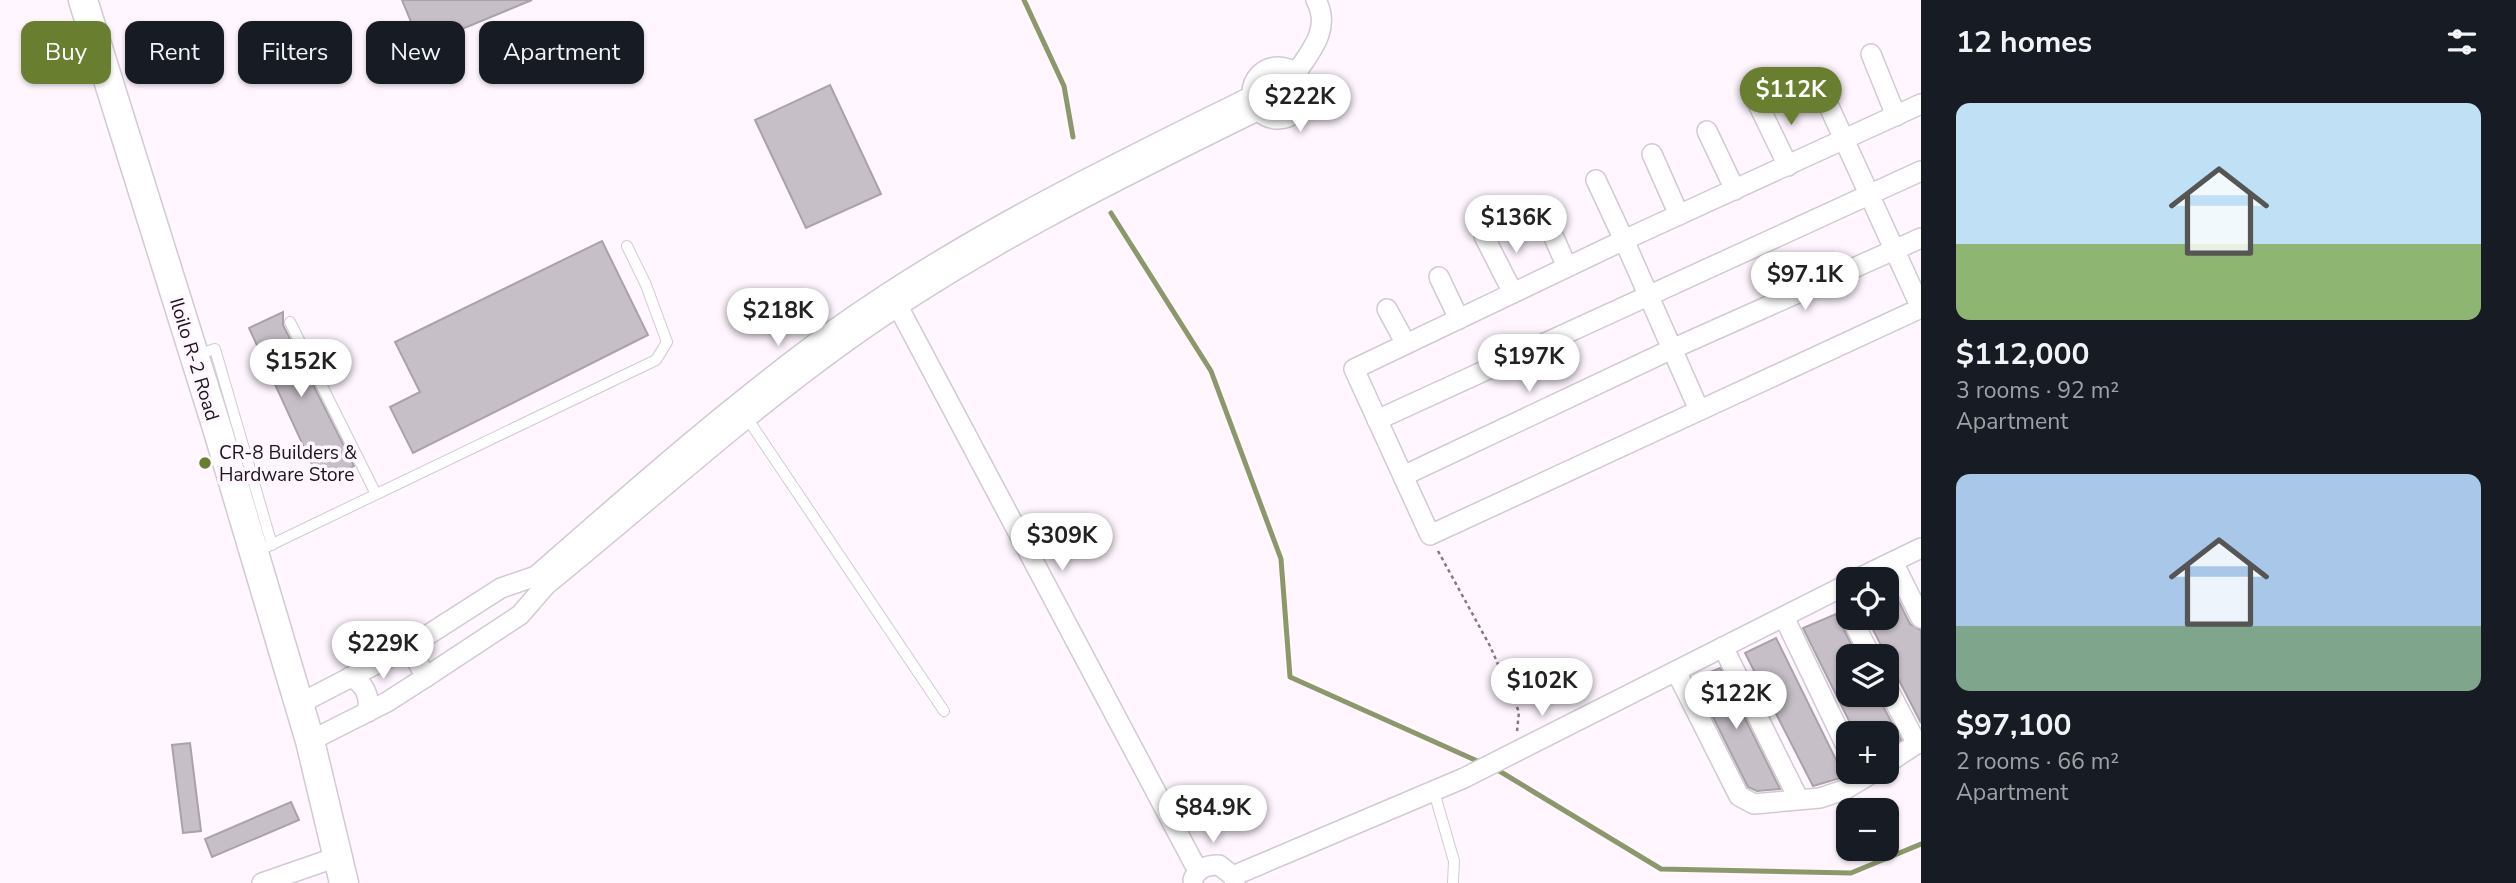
<!DOCTYPE html>
<html lang="en">
<head>
<meta charset="utf-8">
<style>
	body { margin:0; font-family:"Nunito Sans",sans-serif; background:#20242c; color:#f1f3f6; height:100vh; display:flex; flex-direction:column; font-size:26px; white-space:nowrap }
	* { box-sizing:border-box; margin:0 }
	p { font-size:23px; color:#9ea1a6 }
	.icon { flex:none; width:38px; height:38px; fill:none; stroke:currentColor; stroke-width:2; stroke-linecap:round; stroke-linejoin:round }
	.map { position:relative; flex:1; overflow:hidden }
	.panel { display:flex; flex-direction:column; background:#171b24; width:595px }
	.panel>* { flex:none }
	.top-card { position:absolute; left:21px; top:21px; width:665px; height:63px; display:flex; gap:14px }
	.controls { position:absolute; left:1836px; top:567px; display:grid; gap:14px }
	.controls a { display:grid; place-items:center; width:63px; height:63px; border-radius:14px; background:#171b24; box-shadow:0 2px 5px #0004; font-size:35px }
	.price { position:absolute; translate:-50% -60px; padding:0 16px; border-radius:24px; background:#fff; color:#222; font-size:23px; line-height:46px; filter:drop-shadow(0 2px 4px #0008) }
	.price::after { content:''; position:absolute; left:50%; top:42px; width:21px; height:16px; margin-left:-10px; background:inherit; clip-path:polygon(0 0,100% 0,50% 100%) }
	.price.active { background:#6a7e2f; color:#fff }
	ul { padding:0; list-style:none }
	li { display:grid; align-content:center; gap:14px; height:371px; padding:0 35px }
	li span { display:grid; place-items:center; height:217px; border-radius:14px; color:#555 }
	li>.icon { margin-inline-start:auto }
	span .icon { width:126px; height:126px; fill:#fffc; stroke-width:1 }
	li b { font-size:30px }
	h2 { display:flex; justify-content:space-between; align-items:center; height:84px; padding:0 35px; font-size:30px }
	.tag { padding:0 24px; border-radius:14px; background:#171b24; box-shadow:0 2px 5px #0004; font-size:24px; line-height:63px }
	.tag.active { background:#6a7e2f; color:#fff }
	main { display:flex; flex:1; min-height:0 }
	.map>svg:first-child { display:block }
	.lines { fill:none; stroke-linecap:round; stroke-linejoin:round }
	.stream { stroke:#8b9869; stroke-width:5 }
	.building { fill:#c7bfc7; stroke:#aaa2a9; stroke-width:2 }
	.lane-casing { stroke:#d2cad2; stroke-width:12 }
	.street-casing { stroke:#d2cad2; stroke-width:22 }
	.secondary-casing { stroke:#d2cad2; stroke-width:31 }
	.path { stroke:#817b81; stroke-width:2.5; stroke-dasharray:3.5 3.5; stroke-linecap:butt }
	.lane { stroke:#fff; stroke-width:10 }
	.street { stroke:#fff; stroke-width:19 }
	.secondary { stroke:#fff; stroke-width:28 }
	.poi-dot { fill:#6a7e2f; stroke:#fff6ff; stroke-width:2.5 }
	.labels { text-anchor:middle; stroke-width:7; stroke-linejoin:round; paint-order:stroke }
	.street-label { font-size:19px; fill:#1a171a; stroke:#fff6ff }
	.poi-label { font-size:19px; fill:#1a171a; stroke:#fff6ff; text-anchor:start }
</style>
</head>
<body>
<main>
<div class="map">
<svg width="1921" height="883" viewBox="0 0 1921 883">
	<rect width="100%" height="100%" fill="#fff6ff"/>
	<g class="lines">
		<g class="stream">
			<path d="M1024 0 1064 86 1073 137"/>
			<path d="M1111 213 1211 371 1281 559 1290 677 1484 764"/>
			<path d="M1496 769 1661 869 1851 873 1921 844"/>
		</g>
	</g>
	<g class="building">
		<path d="M402 0H532L421 46Z"/>
		<path d="M830 85 881 194 806 228 755 120Z"/>
		<path d="M602 241 648 335 413 453 390 407 420 392 395 342Z"/>
		<path d="M283 312V325L354 466 320 482 249 328Z"/>
		<path d="M1891 586 1910 624 1921 630V723L1867 618H1886V588Z"/>
		<path d="M1836 614 1857 656H1848V695H1877L1901 740 1886 749V733H1855L1803 628Z"/>
		<path d="M1776 638 1844 776 1840 778 1813 786 1745 653Z"/>
		<path d="M1720 668 1780 789 1757 791 1748 787 1694 679Z"/>
		<path d="M190 743 201 831 183 833 172 745Z"/>
		<path d="M291 802 299 820 212 857 205 839Z"/>
	</g>
	<g class="lines">
		<defs>
			<g id="lane">
				<path d="M290 322 376 494"/>
				<path d="M196 355 215 349 272 545"/>
				<path d="M747 418 944 711"/>
				<path d="M258 551 656 360 667 342 646 285 627 246"/>
				<path d="M1434 792 1454 861 1453 883"/>
			</g>
			<g id="street">
				<path d="M1871 54 1896 116"/>
				<circle cx="1278" cy="93" r="26"/>
				<path d="M1296 73C1312 50 1331 28 1316 0"/>
				<path d="M1759 106 1788 166"/>
				<path d="M1707 131 1735 190"/>
				<path d="M1652 154 1679 215"/>
				<path d="M1596 180 1624 240 1354 369 1430 535 1921 308 1816 78"/>
				<path d="M1540 206 1567 267"/>
				<path d="M1484 236 1513 293"/>
				<path d="M1439 277 1459 319"/>
				<path d="M893 297 1198 871"/>
				<path d="M1387 309 1406 344"/>
				<path d="M1699 410 1624 240 1921 104"/>
				<path d="M1377 420 1921 171"/>
				<path d="M1403 476 1672 349 1921 238"/>
				<path d="M1893 562 1921 618"/>
				<path d="M1857 579 1921 548"/>
				<path d="M1784 617 1848 750"/>
				<path d="M1851 618 1871 656"/>
				<path d="M409 647 426 677"/>
				<path d="M1723 647 1798 798"/>
				<path d="M1676 671 1739 796 1754 804 1820 798 1844 790 1874 772"/>
				<path d="M350 677C365 683 370 696 368 712"/>
				<path d="M1886 685 1917 744"/>
				<path d="M299 704 409 647 501 588 536 576C633 491 730 405 835 329 965 236 1109 167 1252 96"/>
				<path d="M310 741 387 702 426 677 520 615 546 585C645 505 740 418 843 344 972 251 1116 180 1259 110"/>
				<path d="M1886 764 1921 741"/>
				<path d="M1233 876 1464 778 1848 584"/>
				<path d="M1193 880C1197 868 1207 865 1219 865L1233 876 1235 883"/>
				<path d="M262 883 337 857"/>
			</g>
			<path id="secondary" d="M83 0 217 428 310 741 344 883"/>
		</defs>
		<use href="#lane" class="lane-casing"/>
		<use href="#street" class="street-casing"/>
		<use href="#secondary" class="secondary-casing"/>
		<path class="path" d="M1438 551 1490 646 1519 712 1517 731"/>
		<use href="#lane" class="lane"/>
		<use href="#street" class="street"/>
		<use href="#secondary" class="secondary"/>
	</g>
	<circle class="poi-dot" cx="205" cy="463" r="7"/>
	<g class="labels">
		<g class="street-label">
			<text transform="translate(195 359) rotate(73)" y="7">Iloilo R-2 Road</text>
		</g>
		<g class="poi-label">
			<text x="219" y="459">CR-8 Builders &amp;<tspan x="219" dy="22">Hardware Store</tspan></text>
		</g>
	</g>
</svg>
<div class="controls">
<a><svg class="icon" aria-label="locate" viewBox="0 0 24 24"><circle cx="12" cy="12" r="6"/><path d="M12 2v4M12 18v4M2 12h4M18 12h4"/></svg></a>
<a><svg class="icon" aria-label="layers" viewBox="0 0 24 24"><path d="M12 4l9 5-9 5-9-5zM3 14l9 5 9-5"/></svg></a>
<a>+</a>
<a>−</a>
</div>
<b class="price active" style="left:1791px;top:127px">$112K</b>
<b class="price" style="left:1300px;top:134px">$222K</b>
<b class="price" style="left:1516px;top:255px">$136K</b>
<b class="price" style="left:1805px;top:312px">$97.1K</b>
<b class="price" style="left:778px;top:348px">$218K</b>
<b class="price" style="left:1529px;top:394px">$197K</b>
<b class="price" style="left:301px;top:399px">$152K</b>
<b class="price" style="left:1062px;top:573px">$309K</b>
<b class="price" style="left:383px;top:681px">$229K</b>
<b class="price" style="left:1542px;top:718px">$102K</b>
<b class="price" style="left:1736px;top:731px">$122K</b>
<b class="price" style="left:1213px;top:845px">$84.9K</b>
<div class="top-card">
<a class="tag active">Buy</a>
<a class="tag">Rent</a>
<a class="tag">Filters</a>
<a class="tag">New</a>
<a class="tag">Apartment</a>
</div>
</div>
<section class="panel">
<h2>12 homes<svg class="icon" aria-label="filters" viewBox="0 0 24 24"><path d="M4 7h16M4 17h16"/><circle cx="9" cy="7" r="2"/><circle cx="15" cy="17" r="2"/></svg></h2>
<ul>
<li><span style="background:linear-gradient(#bfe0f5 65%,#8fb573 0)"><svg class="icon" aria-label="home" viewBox="0 0 24 24"><path d="M3 11l9-7 9 7M6 9v11h12V9"/></svg></span><div><b>$112,000</b><p>3 rooms · 92 m²</p><p>Apartment</p></div></li>
<li><span style="background:linear-gradient(#a9c7e8 70%,#7fa58c 0)"><svg class="icon" aria-label="home" viewBox="0 0 24 24"><path d="M3 11l9-7 9 7M6 9v11h12V9"/></svg></span><div><b>$97,100</b><p>2 rooms · 66 m²</p><p>Apartment</p></div></li>
</ul>
</section>
</main>
</body>
</html>
